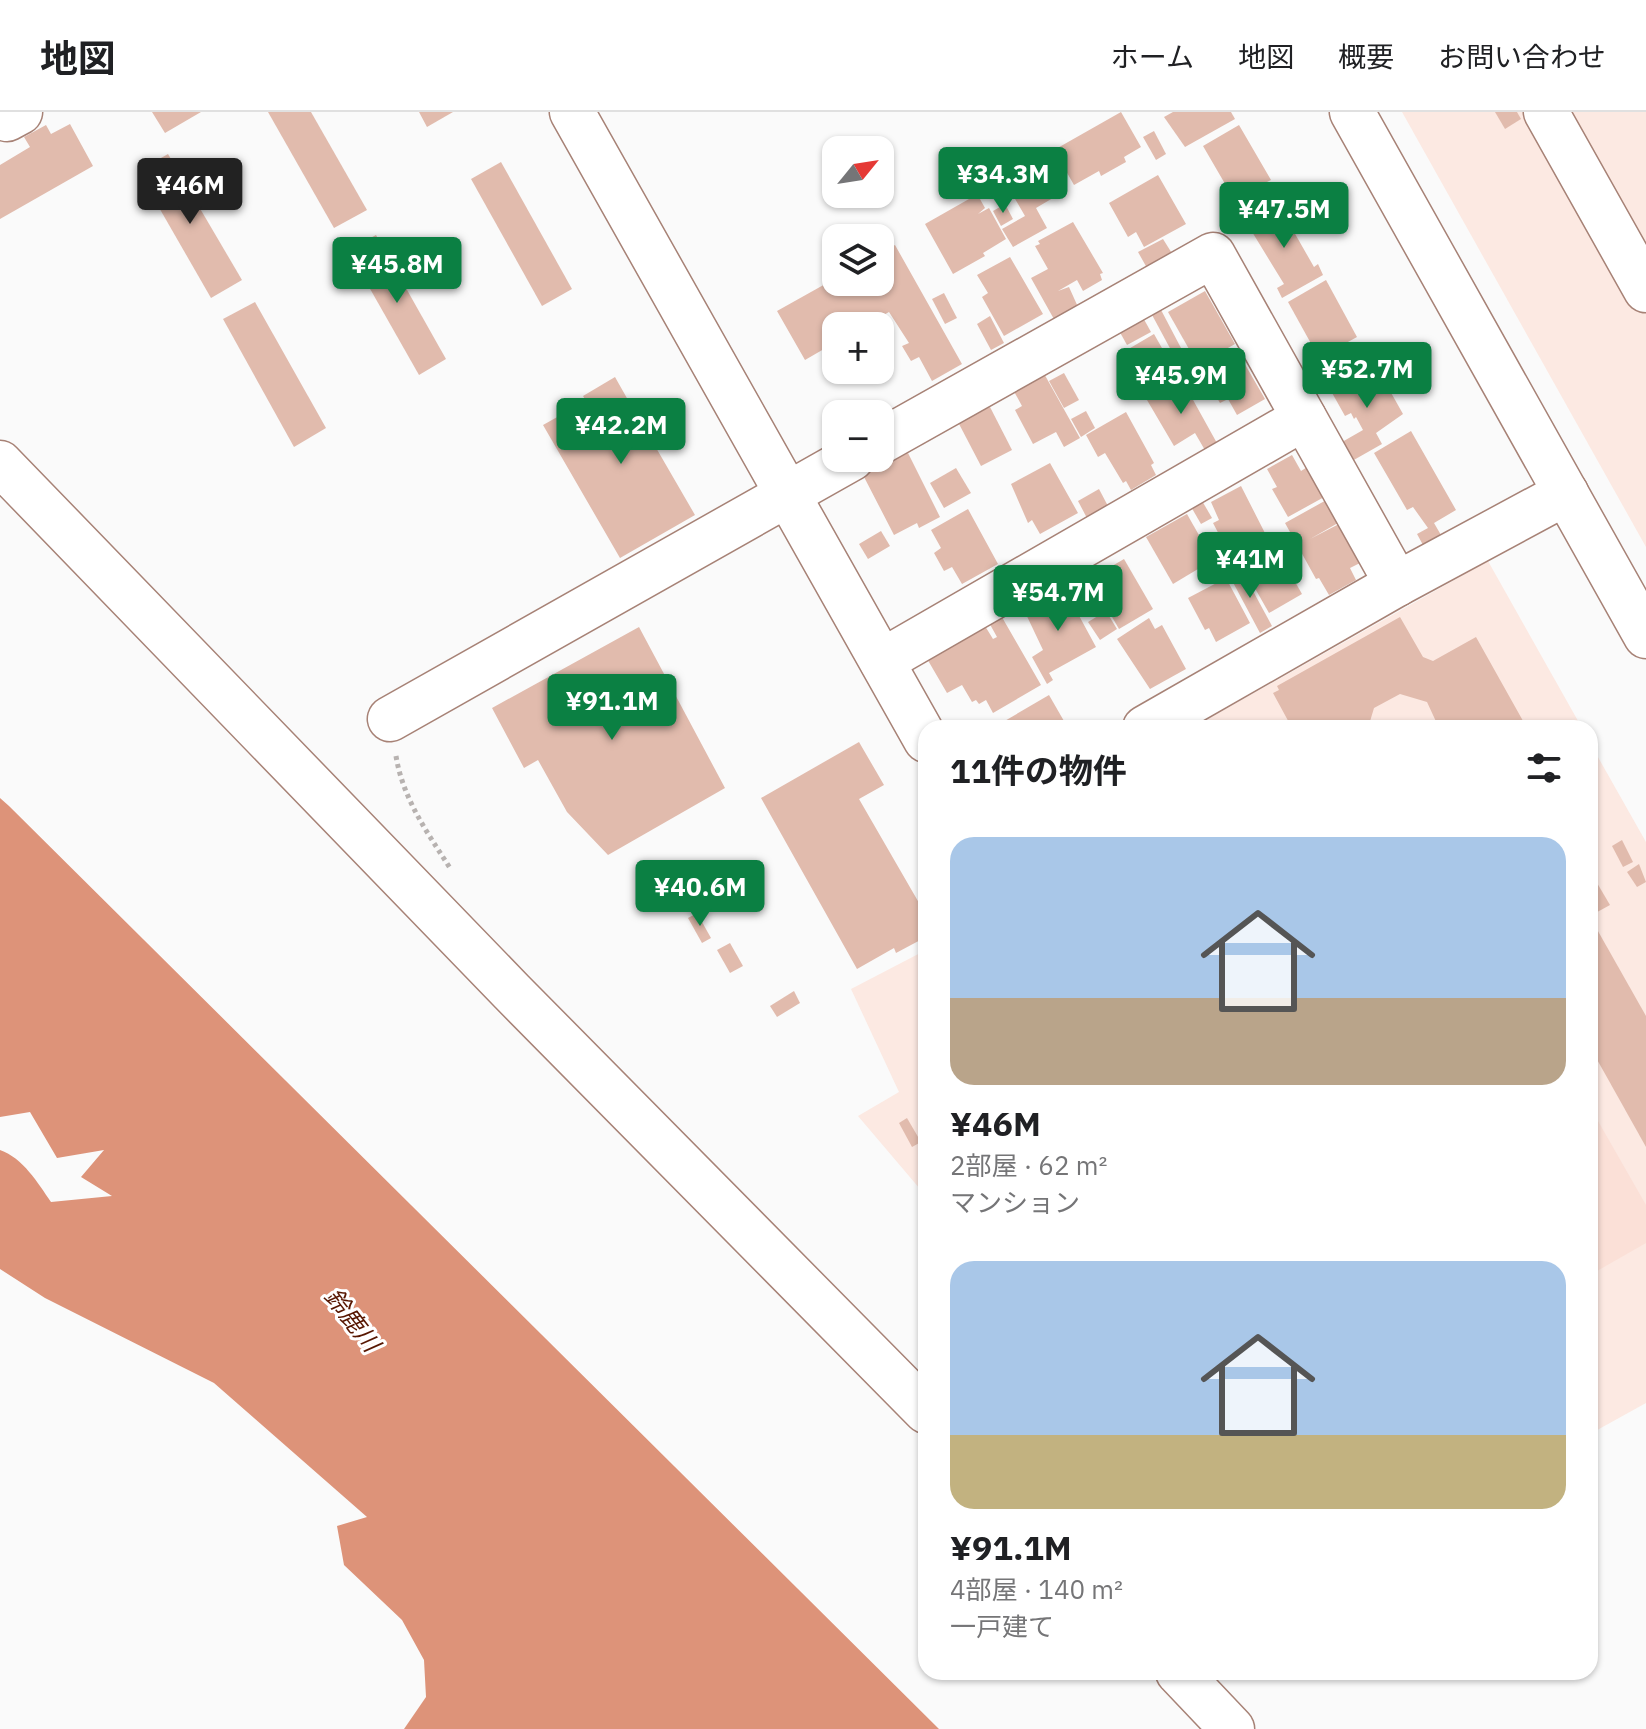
<!DOCTYPE html>
<html lang="ja">
<head>
<meta charset="utf-8">
<style>
	body { margin:0; font-family:"IBM Plex Sans","Noto Sans JP",sans-serif; background:#f2f2f2; color:#202124; height:100vh; display:flex; flex-direction:column; font-size:30px; white-space:nowrap }
	* { box-sizing:border-box; margin:0 }
	p { font-size:26px; color:#757577 }
	.icon { flex:none; width:44px; height:44px; fill:none; stroke:currentColor; stroke-width:2; stroke-linecap:round; stroke-linejoin:round }
	.map { position:relative; flex:1; overflow:hidden }
	.sheet { position:absolute; left:918px; top:608px; width:680px; height:960px; display:flex; flex-direction:column; background:#fff; border-radius:24px; box-shadow:0 2px 6px #0004 }
	.sheet>* { flex:none }
	.needle { width:52px; rotate:60deg }
	.tools { position:absolute; left:822px; top:24px; display:grid; gap:16px }
	.tools a { display:grid; place-items:center; width:72px; height:72px; border-radius:16px; background:#fff; box-shadow:0 2px 6px #0004; font-size:40px }
	.price { position:absolute; translate:-50% -68px; padding:0 18px; border-radius:8px; background:#0b8043; color:#fff; font-size:26px; line-height:52px; filter:drop-shadow(0 2px 4px #0008) }
	.price::after { content:''; position:absolute; left:50%; top:48px; width:24px; height:18px; margin-left:-12px; background:inherit; clip-path:polygon(0 0,100% 0,50% 100%) }
	.price.current { background:#222; color:#fff }
	ul { padding:0; list-style:none }
	li { display:grid; align-content:center; gap:16px; height:424px; padding:0 32px }
	li span { display:grid; place-items:center; height:248px; border-radius:24px; color:#555 }
	li>.icon { margin-inline-start:auto }
	span .icon { width:144px; height:144px; fill:#fffc; stroke-width:1 }
	li b { font-size:34px }
	h2 { display:flex; justify-content:space-between; align-items:center; height:96px; padding:0 32px; font-size:34px }
	header { display:flex; align-items:center; gap:48px; box-sizing:border-box; height:112px; padding:0 40px; background:#fff; border-bottom:2px solid #e0e0e0 }
	header strong { font-size:38px }
	nav { display:flex; gap:44px; margin-inline-start:auto; font-size:28px }
	.map>svg:first-child { display:block }
	.built { fill:#fce9e2 }
	.green { fill:#fbe0d7 }
	.water { fill:#dd9379 }
	.building { fill:#e1bbad }
	.lines { fill:none; stroke-linecap:round; stroke-linejoin:round }
	.minor-casing { stroke:#a78276; stroke-width:47 }
	.path { stroke:#b7b2b0; stroke-width:5; stroke-dasharray:4 4; stroke-linecap:butt }
	.minor { stroke:#fff; stroke-width:44 }
	.labels { text-anchor:middle; stroke-width:6; stroke-linejoin:round; paint-order:stroke }
	.water-label { font-size:24px; font-style:italic; fill:#571600; stroke:#fff }
</style>
</head>
<body>
<header>
<strong>地図</strong>
<nav><a>ホーム</a><a>地図</a><a>概要</a><a>お問い合わせ</a></nav>
</header>
<div class="map">
<svg width="1646" height="1617" viewBox="0 0 1646 1617">
	<rect width="100%" height="100%" fill="#fafafa"/>
	<g class="built">
		<path d="M1402 0H1646V435Z"/>
		<path d="M1488 449 1582 616H1192Z"/>
		<path d="M1590 631 1646 730V1291L1590 1322Z"/>
		<path d="M926 838V1084L858 1004 899 980 851 877Z"/>
	</g>
	<path class="green" d="M1590 995 1646 1093V1131L1590 1163Z"/>
	<path class="water" d="M0 686 9 694 939 1617H404L426 1585 424 1548 402 1508 344 1453 337 1414 367 1405 214 1271 45 1186 0 1157V1038C23 1046 38 1071 51 1090L112 1084 81 1065 104 1038 57 1046 30 1000 0 1005Z"/>
	<g class="building">
		<path d="M152 0H201L165 21Z"/>
		<path d="M268 0H311L367 98 334 116Z"/>
		<path d="M419 0H453L427 15Z"/>
		<path d="M1121 0 1141 35 1124 45 1126 50 1101 64 1099 59 1074 73 1054 38Z"/>
		<path d="M1173 0H1231L1235 7 1185 35 1164 5Z"/>
		<path d="M1495 0H1517L1521 7 1505 17Z"/>
		<path d="M70 12 93 54 0 107V53L30 35 24 25 46 13 51 22Z"/>
		<path d="M1239 13 1271 68 1267 70 1273 79 1244 96 1238 87 1235 89 1203 34Z"/>
		<path d="M1154 19 1166 42 1156 48 1143 25Z"/>
		<path d="M1047 41 1063 68 1053 74 1058 83 1036 96 1047 116 1013 135 1002 117 1025 104 1003 66Z"/>
		<path d="M168 42 242 168 211 186 138 59Z"/>
		<path d="M501 50 572 177 542 194 471 67Z"/>
		<path d="M1158 63 1186 112 1144 135 1136 120 1128 125 1109 91Z"/>
		<path d="M976 80 985 96 978 102 989 96 1006 127 983 141 985 144 953 162 925 112 969 87 968 85Z"/>
		<path d="M1005 92 1013 107 1001 114 993 99Z"/>
		<path d="M1278 92 1314 155 1318 152 1323 163 1282 186 1277 176 1284 172 1246 110Z"/>
		<path d="M1073 110 1103 161 1100 162 1102 168 1083 179 1077 168 1058 179 1069 175 1078 195 1055 209 1031 166 1048 157 1035 134 1040 132 1038 129Z"/>
		<path d="M376 123 446 247 419 263 348 138Z"/>
		<path d="M1163 127 1173 143 1147 156 1138 140Z"/>
		<path d="M895 133 962 252 932 269 919 245 911 249 902 234 909 231 889 200 864 214H836V230L805 248 777 199 836 166V170H880V141Z"/>
		<path d="M1010 145 1043 202 1004 224 982 185 988 181 977 163Z"/>
		<path d="M1326 168 1357 225 1319 246 1288 190Z"/>
		<path d="M1205 179 1235 232 1198 253 1168 200Z"/>
		<path d="M944 181 957 206 945 212 932 187Z"/>
		<path d="M255 190 326 316 294 335 223 207Z"/>
		<path d="M1160 196 1181 236 1172 240 1151 201Z"/>
		<path d="M1141 202 1151 220 1127 233 1117 215Z"/>
		<path d="M990 204 1004 231 991 238 977 212Z"/>
		<path d="M1154 222 1179 266 1140 288 1128 267 1133 264 1120 242Z"/>
		<path d="M1239 242 1265 287 1237 303 1228 287 1220 291 1203 262Z"/>
		<path d="M1376 254 1403 302 1376 321 1382 332 1352 349 1342 330 1363 318 1356 305 1354 307 1351 301 1345 304 1331 279Z"/>
		<path d="M1042 258 1080 326 1064 335 1056 320 1033 332 1015 298 1022 294 1011 274Z"/>
		<path d="M1064 261 1079 288 1064 296 1049 269Z"/>
		<path d="M615 265 641 311 669 295 682 319 655 334 695 403 620 446 543 313 586 289 583 284Z"/>
		<path d="M1182 268 1218 333 1206 340 1195 321 1174 334 1147 288Z"/>
		<path d="M990 295 1012 338 981 354 958 310Z"/>
		<path d="M1086 299 1095 316 1081 325 1071 307Z"/>
		<path d="M1126 300 1154 351 1151 353 1156 363 1131 378 1126 369 1123 371 1105 341 1098 345 1086 323Z"/>
		<path d="M1411 319 1456 398 1434 411 1441 423 1423 433 1417 422 1428 416 1413 395 1407 398 1374 341Z"/>
		<path d="M908 341 940 405 919 416 917 411 894 423 863 363Z"/>
		<path d="M1292 343 1301 359 1309 354 1326 384 1288 405 1272 377 1277 375 1267 357Z"/>
		<path d="M1050 351 1078 401 1040 422 1032 408 1028 411 1011 372Z"/>
		<path d="M956 356 971 381 944 396 930 371Z"/>
		<path d="M1241 374 1268 427 1237 443 1229 427 1223 430 1213 411 1219 408 1211 390Z"/>
		<path d="M1099 377 1109 396 1088 408 1078 389Z"/>
		<path d="M1330 386 1338 411 1310 427 1339 412 1360 451 1350 456 1356 468 1329 483 1319 466 1316 467 1285 411Z"/>
		<path d="M1201 387 1212 406 1201 412 1190 393Z"/>
		<path d="M968 397 998 452 962 472 952 455 944 459 934 441 941 436 931 418Z"/>
		<path d="M1187 402 1213 448 1173 472 1146 425Z"/>
		<path d="M881 419 890 434 868 447 859 432Z"/>
		<path d="M1277 438 1302 482 1269 501 1244 457Z"/>
		<path d="M1124 447 1153 497 1119 517 1090 467Z"/>
		<path d="M1240 455 1272 514 1260 521 1228 461Z"/>
		<path d="M1226 466 1250 511 1216 530 1209 516 1205 518 1188 486Z"/>
		<path d="M1064 476 1096 535 1049 561 1053 568 1047 572 1032 545 1043 538 1024 498Z"/>
		<path d="M1106 499 1117 517 1100 528 1088 510Z"/>
		<path d="M999 500 1041 573 993 601 986 588 979 592 976 588 972 590 962 573 947 581 926 545 985 514 993 527 997 525 987 507Z"/>
		<path d="M1400 505 1423 545 1433 549 1476 525 1527 616H1439L1427 590 1400 582 1374 596 1368 616H1292L1273 581 1279 578 1277 574Z"/>
		<path d="M1149 506 1155 517 1162 513 1186 557 1150 577 1117 527Z"/>
		<path d="M639 515 725 676 608 743 567 700 538 648 524 656 492 596Z"/>
		<path d="M1049 583 1068 616H1006L1003 610Z"/>
		<path d="M859 630 884 673 859 687 926 803V825L896 841 894 836 857 857 761 686Z"/>
		<path d="M1622 728 1633 750 1623 755 1612 734Z"/>
		<path d="M1639 752 1646 770 1637 775 1627 760Z"/>
		<path d="M1590 759 1610 793 1590 804Z"/>
		<path d="M697 801 711 826 702 831 688 806Z"/>
		<path d="M1590 805 1646 904V1035L1590 935Z"/>
		<path d="M730 831 743 854 730 861 717 838Z"/>
		<path d="M794 879 800 891 777 905 770 894Z"/>
		<path d="M907 1006 921 1030 912 1035 899 1011Z"/>
	</g>
	<g class="lines">
		<defs>
			<g id="minor">
				<path d="M572 0 926 628"/>
				<path d="M1352 0 1646 524"/>
				<path d="M1546 0 1646 178"/>
				<path d="M0 5 7 7 20 0"/>
				<path d="M880 330 1213 143 1397 472"/>
				<path d="M0 351 512 880 926 1299"/>
				<path d="M882 549 1304 306"/>
				<path d="M390 607 852 346"/>
				<path d="M1145 616 1397 472 1566 381"/>
				<path d="M1178 1560 1232 1617"/>
			</g>
		</defs>
		<use href="#minor" class="minor-casing"/>
		<path class="path" d="M396 644C403 687 427 720 450 756"/>
		<use href="#minor" class="minor"/>
	</g>
	<g class="labels">
		<g class="water-label">
			<text transform="translate(352 1208) rotate(52)" y="8">鈴鹿川</text>
		</g>
	</g>
</svg>
<div class="tools">
<a><svg class="needle" viewBox="-14 -14 28 28"><path d="M0-13l5 13h-10z" fill="#e53935"/><path d="M0 13l5-13h-10z" fill="#757577"/></svg></a>
<a><svg class="icon" aria-label="layers" viewBox="0 0 24 24"><path d="M12 4l9 5-9 5-9-5zM3 14l9 5 9-5"/></svg></a>
<a>+</a>
<a>−</a>
</div>
<b class="price" style="left:1003px;top:103px">¥34.3M</b>
<b class="price current" style="left:190px;top:114px">¥46M</b>
<b class="price" style="left:1284px;top:138px">¥47.5M</b>
<b class="price" style="left:397px;top:193px">¥45.8M</b>
<b class="price" style="left:1367px;top:298px">¥52.7M</b>
<b class="price" style="left:1181px;top:304px">¥45.9M</b>
<b class="price" style="left:621px;top:354px">¥42.2M</b>
<b class="price" style="left:1250px;top:488px">¥41M</b>
<b class="price" style="left:1058px;top:521px">¥54.7M</b>
<b class="price" style="left:612px;top:630px">¥91.1M</b>
<b class="price" style="left:700px;top:816px">¥40.6M</b>
<section class="sheet">
<h2>11件の物件<svg class="icon" aria-label="filters" viewBox="0 0 24 24"><path d="M4 7h16M4 17h16"/><circle cx="9" cy="7" r="2"/><circle cx="15" cy="17" r="2"/></svg></h2>
<ul>
<li><span style="background:linear-gradient(#a9c7e8 65%,#b9a48a 0)"><svg class="icon" aria-label="home" viewBox="0 0 24 24"><path d="M3 11l9-7 9 7M6 9v11h12V9"/></svg></span><div><b>¥46M</b><p>2部屋 · 62 m²</p><p>マンション</p></div></li>
<li><span style="background:linear-gradient(#a9c7e8 70%,#c2b280 0)"><svg class="icon" aria-label="home" viewBox="0 0 24 24"><path d="M3 11l9-7 9 7M6 9v11h12V9"/></svg></span><div><b>¥91.1M</b><p>4部屋 · 140 m²</p><p>一戸建て</p></div></li>
</ul>
</section>
</div>
</body>
</html>
